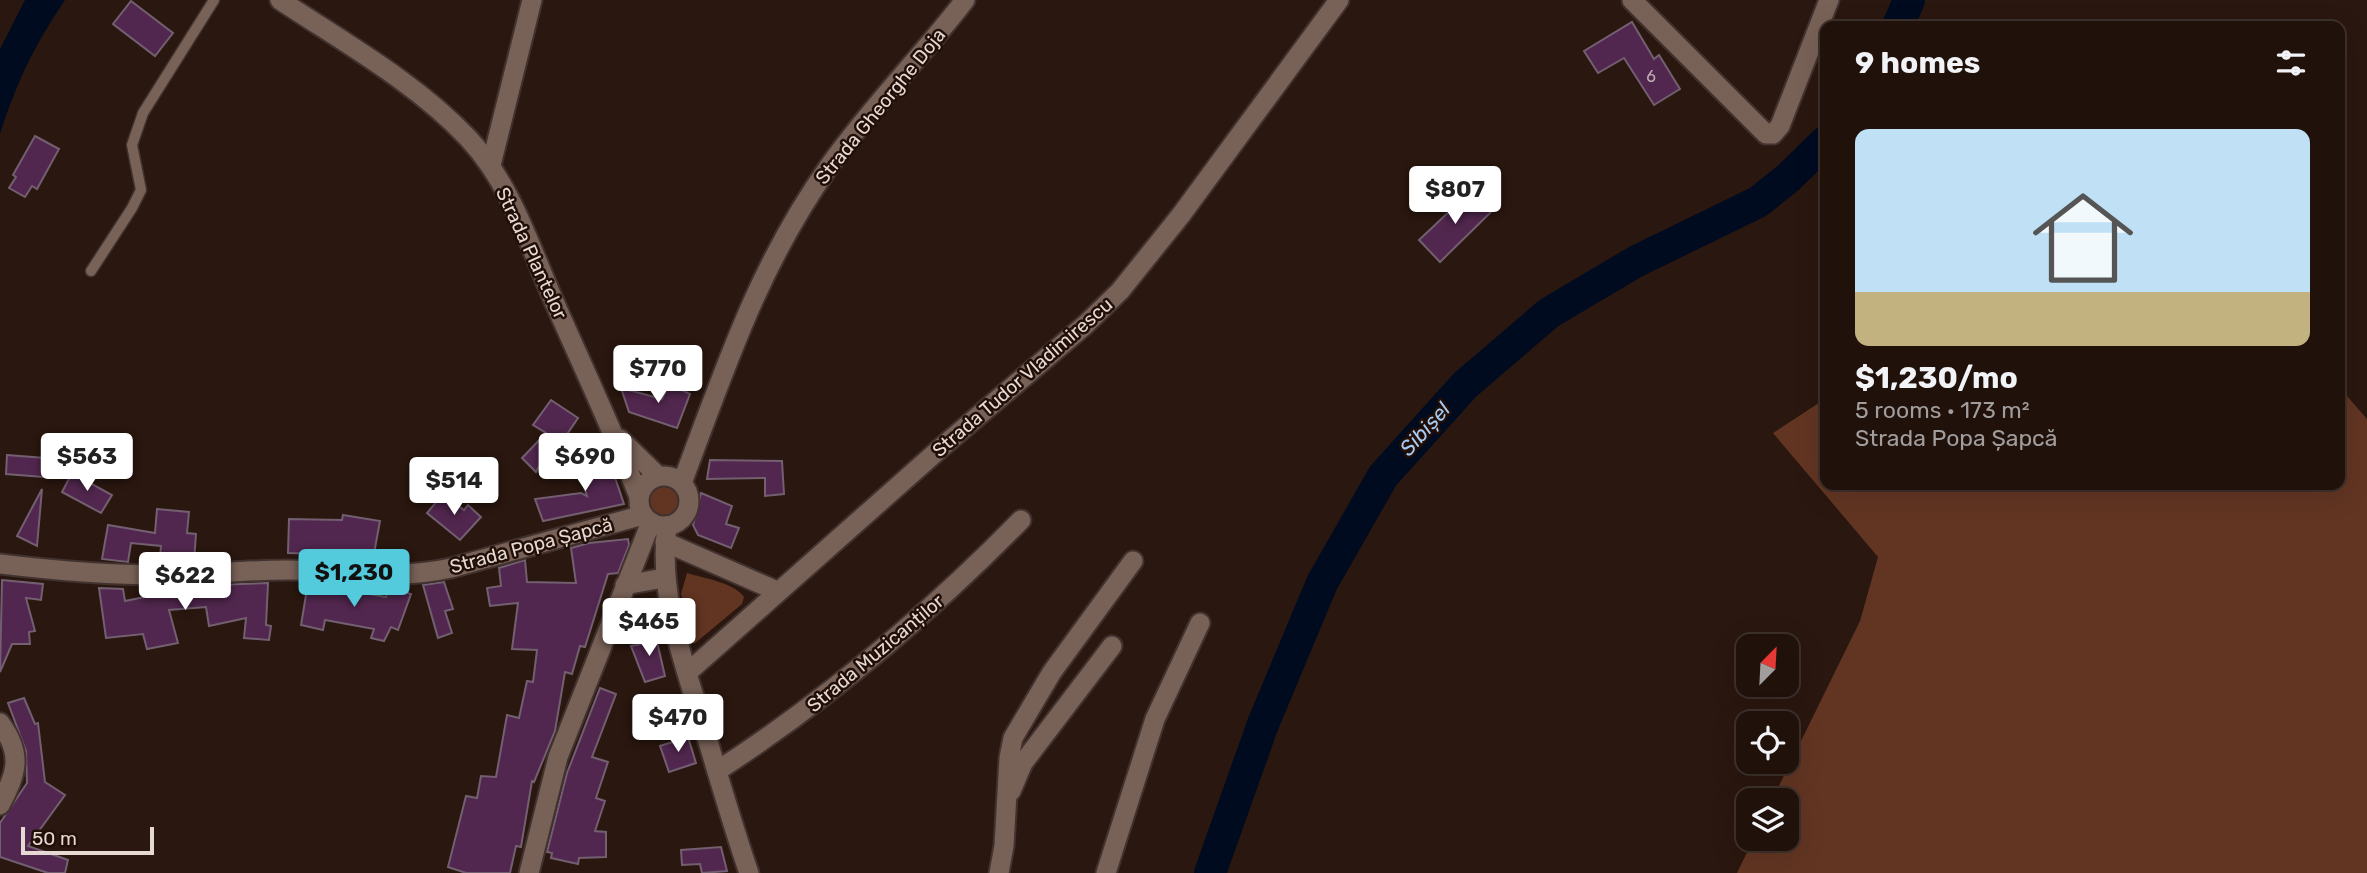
<!DOCTYPE html>
<html lang="en">
<head>
<meta charset="utf-8">
<style>
	body { margin:0; font-family:Rubik,sans-serif; background:#2d1f19; color:#f1f3f6; height:100vh; display:flex; flex-direction:column; font-size:26px; white-space:nowrap }
	* { box-sizing:border-box; margin:0 }
	p { font-size:23px; color:#a29d9d }
	.icon { flex:none; width:38px; height:38px; fill:none; stroke:currentColor; stroke-width:2; stroke-linecap:round; stroke-linejoin:round }
	.map { position:relative; flex:1; overflow:hidden }
	.panel { position:absolute; left:1820px; top:21px; width:525px; height:469px; display:flex; flex-direction:column; background:#20110b; border-radius:14px; box-shadow:0 7px 28px #0002,0 0 0 2px #3d312c }
	.panel>* { flex:none }
	.needle { width:46px; rotate:24deg }
	.fabs { position:absolute; left:1736px; top:634px; display:grid; gap:14px }
	.fabs a { display:grid; place-items:center; width:63px; height:63px; border-radius:14px; background:#20110b; box-shadow:0 7px 28px #0002,0 0 0 2px #3d312c; font-size:35px }
	.scale { position:absolute; left:21px; bottom:18px; width:133px; box-sizing:border-box; padding-left:7px; border:4px solid #e6d8d3; border-top:0; font-size:19px; line-height:24px; white-space:nowrap; color:#e6d8d3; -webkit-text-stroke:5px #200e07; paint-order:stroke }
	.price { position:absolute; translate:-50% -60px; padding:0 16px; border-radius:7px; background:#fff; color:#222; font-size:23px; line-height:46px; filter:drop-shadow(0 2px 4px #0008) }
	.price::after { content:''; position:absolute; left:50%; top:42px; width:21px; height:16px; margin-left:-10px; background:inherit; clip-path:polygon(0 0,100% 0,50% 100%) }
	.price.current { background:#54cadd; color:#111 }
	ul { padding:0; list-style:none }
	li { display:grid; align-content:center; gap:14px; height:371px; padding:0 35px }
	li span { display:grid; place-items:center; height:217px; border-radius:14px; color:#555 }
	li>.icon { margin-inline-start:auto }
	span .icon { width:126px; height:126px; fill:#fffc; stroke-width:1 }
	li b { font-size:30px }
	h2 { display:flex; justify-content:space-between; align-items:center; height:84px; padding:0 35px; font-size:30px }
	.map>svg:first-child { display:block }
	.green { fill:#623522 }
	.water { fill:#000b20 }
	.lines { fill:none; stroke-linecap:round; stroke-linejoin:round }
	.river { stroke:#000b20; stroke-width:32 }
	.building { fill:#52274f; stroke:#725f70; stroke-width:2 }
	.service-casing { stroke:#41322f; stroke-width:13 }
	.minor-casing { stroke:#41322f; stroke-width:23 }
	.service { stroke:#786157; stroke-width:10 }
	.minor { stroke:#786157; stroke-width:19 }
	.labels { text-anchor:middle; stroke-width:5; stroke-linejoin:round; paint-order:stroke }
	.number-label { font-size:16px; fill:#c1acb2 }
	.street-label { font-size:19px; fill:#e6d8d3; stroke:#200e07 }
	.water-label { font-size:21px; font-style:italic; fill:#a6cbf4; stroke:#200e07 }
</style>
</head>
<body>
<div class="map">
<svg width="2367" height="873" viewBox="0 0 2367 873">
	<rect width="100%" height="100%" fill="#2a170f"/>
	<g class="green">
		<path d="M2340 388 2367 419V873H1737L1754 838H1787V800H1772L1860 621 1878 557 1773 433 1825 399V485H2340Z"/>
		<path d="M663 481 674 486 682 499 673 516 666 519 655 518 647 491Z"/>
		<path d="M687 573C703 578 735 583 744 597L742 604 694 644 681 594Z"/>
	</g>
	<path class="water" d="M25 0H65C34 46 17 81 0 134V49Z"/>
	<g class="lines">
		<g class="river">
			<path d="M1898 26 1909 0"/>
			<path d="M1210 873 1263 724 1322 583 1383 476 1465 385 1549 313 1635 262 1758 202 1788 178 1825 142"/>
		</g>
	</g>
	<g class="building">
		<path d="M131 1 173 33 155 56 113 24Z"/>
		<path d="M1632 22 1654 59 1659 55 1680 89 1654 105 1624 58 1598 73 1584 51Z"/>
		<path d="M35 136 59 149 37 189 32 186 25 197 9 188 16 177 13 175Z"/>
		<path d="M1471 191 1491 212 1440 262 1419 240Z"/>
		<path d="M669 384 690 394 677 428 629 412 621 388 662 399Z"/>
		<path d="M551 400 578 418 561 443 555 438 536 472 522 458 546 433 533 425Z"/>
		<path d="M7 455 45 458 43 477 6 474Z"/>
		<path d="M608 457 624 504 543 521 535 499 581 493 587 496 578 467Z"/>
		<path d="M710 460 782 461 784 494 765 496V478L707 479Z"/>
		<path d="M72 473 112 495 101 513 62 492Z"/>
		<path d="M42 489 37 546 17 536Z"/>
		<path d="M701 493 732 506 726 524 739 528 731 548 698 535 693 525Z"/>
		<path d="M443 494 464 510 468 505 481 517 460 540 427 513Z"/>
		<path d="M157 509 189 512 187 533 196 534 194 561 160 557 161 546 131 543 128 562 102 559 108 525 155 533Z"/>
		<path d="M343 515 380 521 373 559 323 550V554L288 553 289 519 342 520Z"/>
		<path d="M628 539 629 545 618 573 608 574 585 647 580 646 572 674 565 672 555 731 534 782 532 781 521 847 516 846 510 873H466L448 867 466 796 477 798 481 776 496 777 507 715 519 718 527 681 533 682 537 650 512 649 518 603 490 606 487 588 501 586 499 568 525 560 527 582 576 583 571 548 589 543Z"/>
		<path d="M2 580 43 584 41 600 26 598 35 631 29 632 30 644H12L0 672Z"/>
		<path d="M444 582 453 609 445 611 452 633 438 638 423 585Z"/>
		<path d="M268 583 266 625 271 626 269 640 244 638 246 618 209 626 206 607 169 610 178 643 147 649 143 634 106 638 99 588 123 589 125 601 179 590 212 591V585Z"/>
		<path d="M308 583 331 584 330 587 386 597 390 587 411 594 398 630 391 627 384 641 371 638 374 629 325 620 323 630 301 625Z"/>
		<path d="M655 633 665 676 645 682 631 646 642 644 641 635Z"/>
		<path d="M600 688 616 694 592 757 608 762 596 798 605 801 595 831 606 832V857L579 858 578 864 551 858 552 853 547 852 567 773Z"/>
		<path d="M24 698 35 724 38 723 45 782 65 795 28 846 68 860 65 873H48L0 857V823L27 783 26 751 8 703Z"/>
		<path d="M688 737 696 763 669 772 660 746Z"/>
		<path d="M721 847 727 871 702 873 700 864 682 865 681 850Z"/>
	</g>
	<g class="lines">
		<defs>
			<path id="service" d="M91 271 132 208 141 190 132 145 143 113 214 0"/>
			<g id="minor">
				<path d="M280 0C343 42 415 82 468 138 509 182 527 238 550 292 580 361 612 428 639 497"/>
				<path d="M1632 0 1766 134H1773L1780 126 1829 0"/>
				<path d="M491 165 532 0"/>
				<path d="M620 439 658 476"/>
				<circle cx="664" cy="501" r="25"/>
				<path d="M682 483C725 369 758 266 830 165 871 107 922 56 965 0"/>
				<path d="M667 526C658 594 683 660 703 725 718 774 732 824 749 873"/>
				<path d="M665 542 777 591"/>
				<path d="M0 564C58 571 116 576 175 575 212 574 249 570 287 570 345 570 392 581 451 568L643 515"/>
				<path d="M625 585 664 578"/>
				<path d="M687 673 943 446 1085 325 1120 291 1181 215 1339 0"/>
				<path d="M0 723C23 754 17 773 0 805"/>
				<path d="M717 771C828 699 928 615 1021 520"/>
				<path d="M1011 791 1023 763 1112 646"/>
				<path d="M529 873 558 757 651 522"/>
				<path d="M999 873 1004 846 1009 758 1013 738 1052 672 1133 561"/>
				<path d="M1106 873 1155 719 1200 623"/>
			</g>
		</defs>
		<use href="#service" class="service-casing"/>
		<use href="#minor" class="minor-casing"/>
		<use href="#service" class="service"/>
		<use href="#minor" class="minor"/>
	</g>
	<g class="labels">
		<g class="number-label">
			<text x="1651" y="82">6</text>
		</g>
		<g class="street-label">
			<text transform="translate(880 106) rotate(-51)" y="7">Strada Gheorghe Doja</text>
			<text transform="translate(532 253) rotate(65)" y="7">Strada Plantelor</text>
			<text transform="translate(1022 377) rotate(-41)" y="7">Strada Tudor Vladimirescu</text>
			<text transform="translate(531 545) rotate(-15)" y="7">Strada Popa Șapcă</text>
			<text transform="translate(875 653) rotate(-40)" y="7">Strada Muzicanților</text>
		</g>
		<g class="water-label">
			<text transform="translate(1425 429) rotate(-48)" y="7">Sibișel</text>
		</g>
	</g>
</svg>
<div class="fabs">
<a><svg class="needle" viewBox="-14 -14 28 28"><path d="M0-13l5 13h-10z" fill="#e53935"/><path d="M0 13l5-13h-10z" fill="#a29d9d"/></svg></a>
<a><svg class="icon" aria-label="locate" viewBox="0 0 24 24"><circle cx="12" cy="12" r="6"/><path d="M12 2v4M12 18v4M2 12h4M18 12h4"/></svg></a>
<a><svg class="icon" aria-label="layers" viewBox="0 0 24 24"><path d="M12 4l9 5-9 5-9-5zM3 14l9 5 9-5"/></svg></a>
</div>
<div class="scale">50 m</div>
<b class="price" style="left:1455px;top:226px">$807</b>
<b class="price" style="left:658px;top:405px">$770</b>
<b class="price" style="left:87px;top:493px">$563</b>
<b class="price" style="left:585px;top:493px">$690</b>
<b class="price" style="left:454px;top:517px">$514</b>
<b class="price current" style="left:354px;top:609px">$1,230</b>
<b class="price" style="left:185px;top:612px">$622</b>
<b class="price" style="left:649px;top:658px">$465</b>
<b class="price" style="left:678px;top:754px">$470</b>
<section class="panel">
<h2>9 homes<svg class="icon" aria-label="filters" viewBox="0 0 24 24"><path d="M4 7h16M4 17h16"/><circle cx="9" cy="7" r="2"/><circle cx="15" cy="17" r="2"/></svg></h2>
<ul>
<li><span style="background:linear-gradient(#bfe0f5 75%,#c2b280 0)"><svg class="icon" aria-label="home" viewBox="0 0 24 24"><path d="M3 11l9-7 9 7M6 9v11h12V9"/></svg></span><div><b>$1,230/mo</b><p>5 rooms · 173 m²</p><p>Strada Popa Șapcă</p></div></li>
</ul>
</section>
</div>
</body>
</html>
